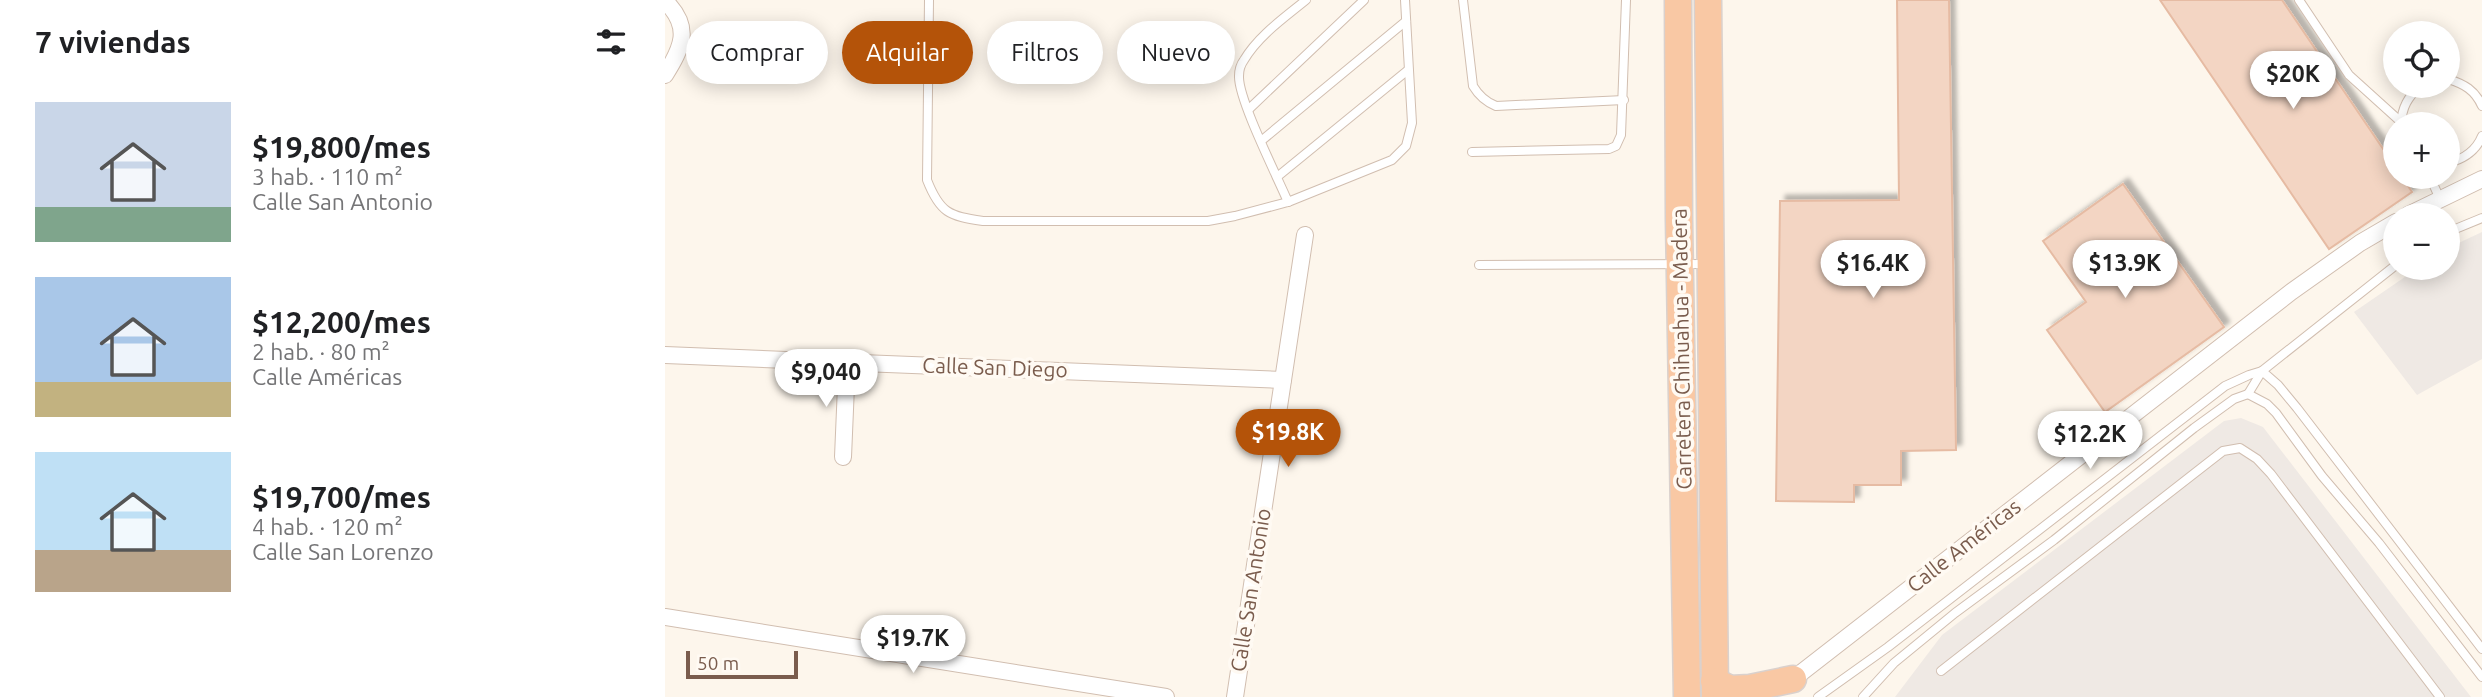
<!DOCTYPE html>
<html lang="es">
<head>
<meta charset="utf-8">
<style>
	body { margin:0; font-family:Ubuntu,sans-serif; background:#f6f6f6; color:#202124; height:100vh; display:flex; flex-direction:column; font-size:26px; white-space:nowrap }
	* { box-sizing:border-box; margin:0 }
	p { font-size:23px; color:#757577 }
	.icon { flex:none; width:38px; height:38px; fill:none; stroke:currentColor; stroke-width:2; stroke-linecap:round; stroke-linejoin:round }
	.map { position:relative; flex:1; overflow:hidden }
	.side { display:flex; flex-direction:column; background:#fff; width:665px }
	.side>* { flex:none }
	.hud { position:absolute; left:21px; top:21px; width:665px; height:63px; display:flex; gap:14px }
	.fabs { position:absolute; left:1718px; top:21px; display:grid; gap:14px }
	.fabs a { display:grid; place-items:center; width:77px; height:77px; border-radius:50%; background:#fff; box-shadow:0 4px 18px #0003; font-size:35px }
	.scale { position:absolute; left:21px; bottom:18px; width:112px; box-sizing:border-box; padding-left:7px; border:4px solid #7a5c4d; border-top:0; font-size:19px; line-height:24px; white-space:nowrap; color:#7a5c4d; -webkit-text-stroke:5px #fffaf3; paint-order:stroke }
	.price { position:absolute; translate:-50% -60px; padding:0 16px; border-radius:24px; background:#fff; color:#222; font-size:23px; line-height:46px; filter:drop-shadow(0 2px 4px #0008) }
	.price::after { content:''; position:absolute; left:50%; top:42px; width:21px; height:16px; margin-left:-10px; background:inherit; clip-path:polygon(0 0,100% 0,50% 100%) }
	.price.active { background:#b45309; color:#fff }
	ul { padding:0; list-style:none }
	li { display:flex; align-items:center; gap:21px; height:175px; padding:0 35px }
	li span { display:grid; place-items:center; flex:none; width:196px; height:140px; border-radius:0px; color:#555 }
	li>.icon { margin-inline-start:auto }
	span .icon { width:84px; height:84px; fill:#fffc; stroke-width:1 }
	li b { font-size:30px }
	h2 { display:flex; justify-content:space-between; align-items:center; height:84px; padding:0 35px; font-size:30px }
	.tag { padding:0 24px; border-radius:32px; background:#fff; box-shadow:0 4px 18px #0003; font-size:24px; line-height:63px }
	.tag.active { background:#b45309; color:#fff }
	main { display:flex; flex:1; min-height:0 }
	.map>svg:first-child { display:block }
	.industrial { fill:#efe9e4 }
	.building { fill:#f3d5c3; stroke:#e6bba3; stroke-width:2; filter:url(#shadow) }
	.lines { fill:none; stroke-linecap:round; stroke-linejoin:round }
	.service-casing { stroke:#d1beb0; stroke-width:10 }
	.minor-casing { stroke:#d1beb0; stroke-width:18 }
	.trunk-casing { stroke:#dad1cd; stroke-width:29 }
	.service { stroke:#fff; stroke-width:8 }
	.minor { stroke:#fff; stroke-width:16 }
	.trunk { stroke:#f9c8a4; stroke-width:26 }
	.labels { text-anchor:middle; stroke-width:7; stroke-linejoin:round; paint-order:stroke }
	.street-label { font-size:21px; fill:#7a5c4d; stroke:#fffaf3 }
</style>
</head>
<body>
<main>
<section class="side">
<h2>7 viviendas<svg class="icon" aria-label="filters" viewBox="0 0 24 24"><path d="M4 7h16M4 17h16"/><circle cx="9" cy="7" r="2"/><circle cx="15" cy="17" r="2"/></svg></h2>
<ul>
<li><span style="background:linear-gradient(#c9d6e8 75%,#7fa58c 0)"><svg class="icon" aria-label="home" viewBox="0 0 24 24"><path d="M3 11l9-7 9 7M6 9v11h12V9"/></svg></span><div><b>$19,800/mes</b><p>3 hab. · 110 m²</p><p>Calle San Antonio</p></div></li>
<li><span style="background:linear-gradient(#a9c7e8 75%,#c2b280 0)"><svg class="icon" aria-label="home" viewBox="0 0 24 24"><path d="M3 11l9-7 9 7M6 9v11h12V9"/></svg></span><div><b>$12,200/mes</b><p>2 hab. · 80 m²</p><p>Calle Américas</p></div></li>
<li><span style="background:linear-gradient(#bfe0f5 70%,#b9a48a 0)"><svg class="icon" aria-label="home" viewBox="0 0 24 24"><path d="M3 11l9-7 9 7M6 9v11h12V9"/></svg></span><div><b>$19,700/mes</b><p>4 hab. · 120 m²</p><p>Calle San Lorenzo</p></div></li>
</ul>
</section>
<div class="map">
<svg width="1817" height="697" viewBox="0 0 1817 697">
	<defs>
		<filter id="shadow"><feDropShadow dx="5.5" dy="-5.5" stdDeviation="2" flood-color="#0004"/></filter>
	</defs>
	<rect width="100%" height="100%" fill="#fdf6ec"/>
	<g class="industrial">
		<path d="M1817 232V359L1752 395 1689 312 1753 268H1783V248Z"/>
		<path d="M1576 418 1598 427 1806 697H1230L1277 635 1559 421Z"/>
	</g>
	<g class="building">
		<path d="M1232 0H1284L1291 450 1236 451V485H1189V502L1111 501 1115 201 1234 200Z"/>
		<path d="M1495 0H1617L1731 168V177H1737L1747 192 1664 249Z"/>
		<path d="M1458 184 1559 327 1440 412 1382 330 1421 302 1378 241Z"/>
	</g>
	<g class="lines">
		<defs>
			<g id="service">
				<path d="M264 0 262 180C275 213 284 216 318 221H543L570 216 623 202"/>
				<path d="M641 0C619 18 593 36 579 60 576 64 574 71 574 76 573 99 612 176 623 202L727 160 741 146 747 123 740 0"/>
				<path d="M798 0 808 86C814 96 821 102 831 106L959 100"/>
				<path d="M1634 0 1684 75 1736 122"/>
				<path d="M1783 79C1799 84 1810 90 1817 106"/>
				<path d="M584 109 699 0"/>
				<path d="M1736 124C1737 107 1743 97 1755 86"/>
				<path d="M596 141 741 21"/>
				<path d="M807 152 944 149 951 146 956 135 961 0"/>
				<path d="M1783 163C1799 159 1811 151 1817 136"/>
				<path d="M612 177 743 70"/>
				<path d="M1765 177 1775 199"/>
				<path d="M1783 232 1817 218"/>
				<path d="M814 265 1042 264"/>
				<path d="M1583 394 1597 371 1731 265"/>
				<path d="M1276 671 1558 451 1575 448 1592 459 1606 474 1775 697"/>
				<path d="M1153 697 1223 647 1560 386 1584 375 1597 371 1613 385 1632 408 1817 649"/>
				<path d="M1198 697 1229 663 1290 613 1389 540 1529 428 1569 399 1583 394 1602 404 1611 413 1657 476 1714 543 1817 677"/>
			</g>
			<g id="minor">
				<path d="M0 1C27 27 17 48 0 75"/>
				<path d="M1743 215 1817 179"/>
				<path d="M0 355 618 380"/>
				<path d="M178 457 182 362"/>
				<path d="M0 617 501 697"/>
				<path d="M1123 683 1626 292 1695 243 1731 222"/>
				<path d="M570 697 640 235"/>
			</g>
			<g id="trunk">
				<path d="M1013 0 1014 220 1022 697"/>
				<path d="M1043 0 1050 697"/>
				<path d="M1049 681 1065 689 1085 688 1128 679"/>
			</g>
		</defs>
		<use href="#service" class="service-casing"/>
		<use href="#minor" class="minor-casing"/>
		<use href="#trunk" class="trunk-casing"/>
		<use href="#service" class="service"/>
		<use href="#minor" class="minor"/>
		<use href="#trunk" class="trunk"/>
	</g>
	<g class="labels">
		<g class="street-label">
			<text transform="translate(1017 349) rotate(-91)" y="7">Carretera Chihuahua - Madera</text>
			<text transform="translate(330 368) rotate(2)" y="7">Calle San Diego</text>
			<text transform="translate(1299 546) rotate(-38)" y="7">Calle Américas</text>
			<text transform="translate(586 590) rotate(-81)" y="7">Calle San Antonio</text>
		</g>
	</g>
</svg>
<div class="fabs">
<a><svg class="icon" aria-label="locate" viewBox="0 0 24 24"><circle cx="12" cy="12" r="6"/><path d="M12 2v4M12 18v4M2 12h4M18 12h4"/></svg></a>
<a>+</a>
<a>−</a>
</div>
<div class="scale">50 m</div>
<b class="price" style="left:1628px;top:111px">$20K</b>
<b class="price" style="left:1208px;top:300px">$16.4K</b>
<b class="price" style="left:1460px;top:300px">$13.9K</b>
<b class="price" style="left:161px;top:409px">$9,040</b>
<b class="price active" style="left:623px;top:469px">$19.8K</b>
<b class="price" style="left:1425px;top:471px">$12.2K</b>
<b class="price" style="left:248px;top:675px">$19.7K</b>
<div class="hud">
<a class="tag">Comprar</a>
<a class="tag active">Alquilar</a>
<a class="tag">Filtros</a>
<a class="tag">Nuevo</a>
</div>
</div>
</main>
</body>
</html>
